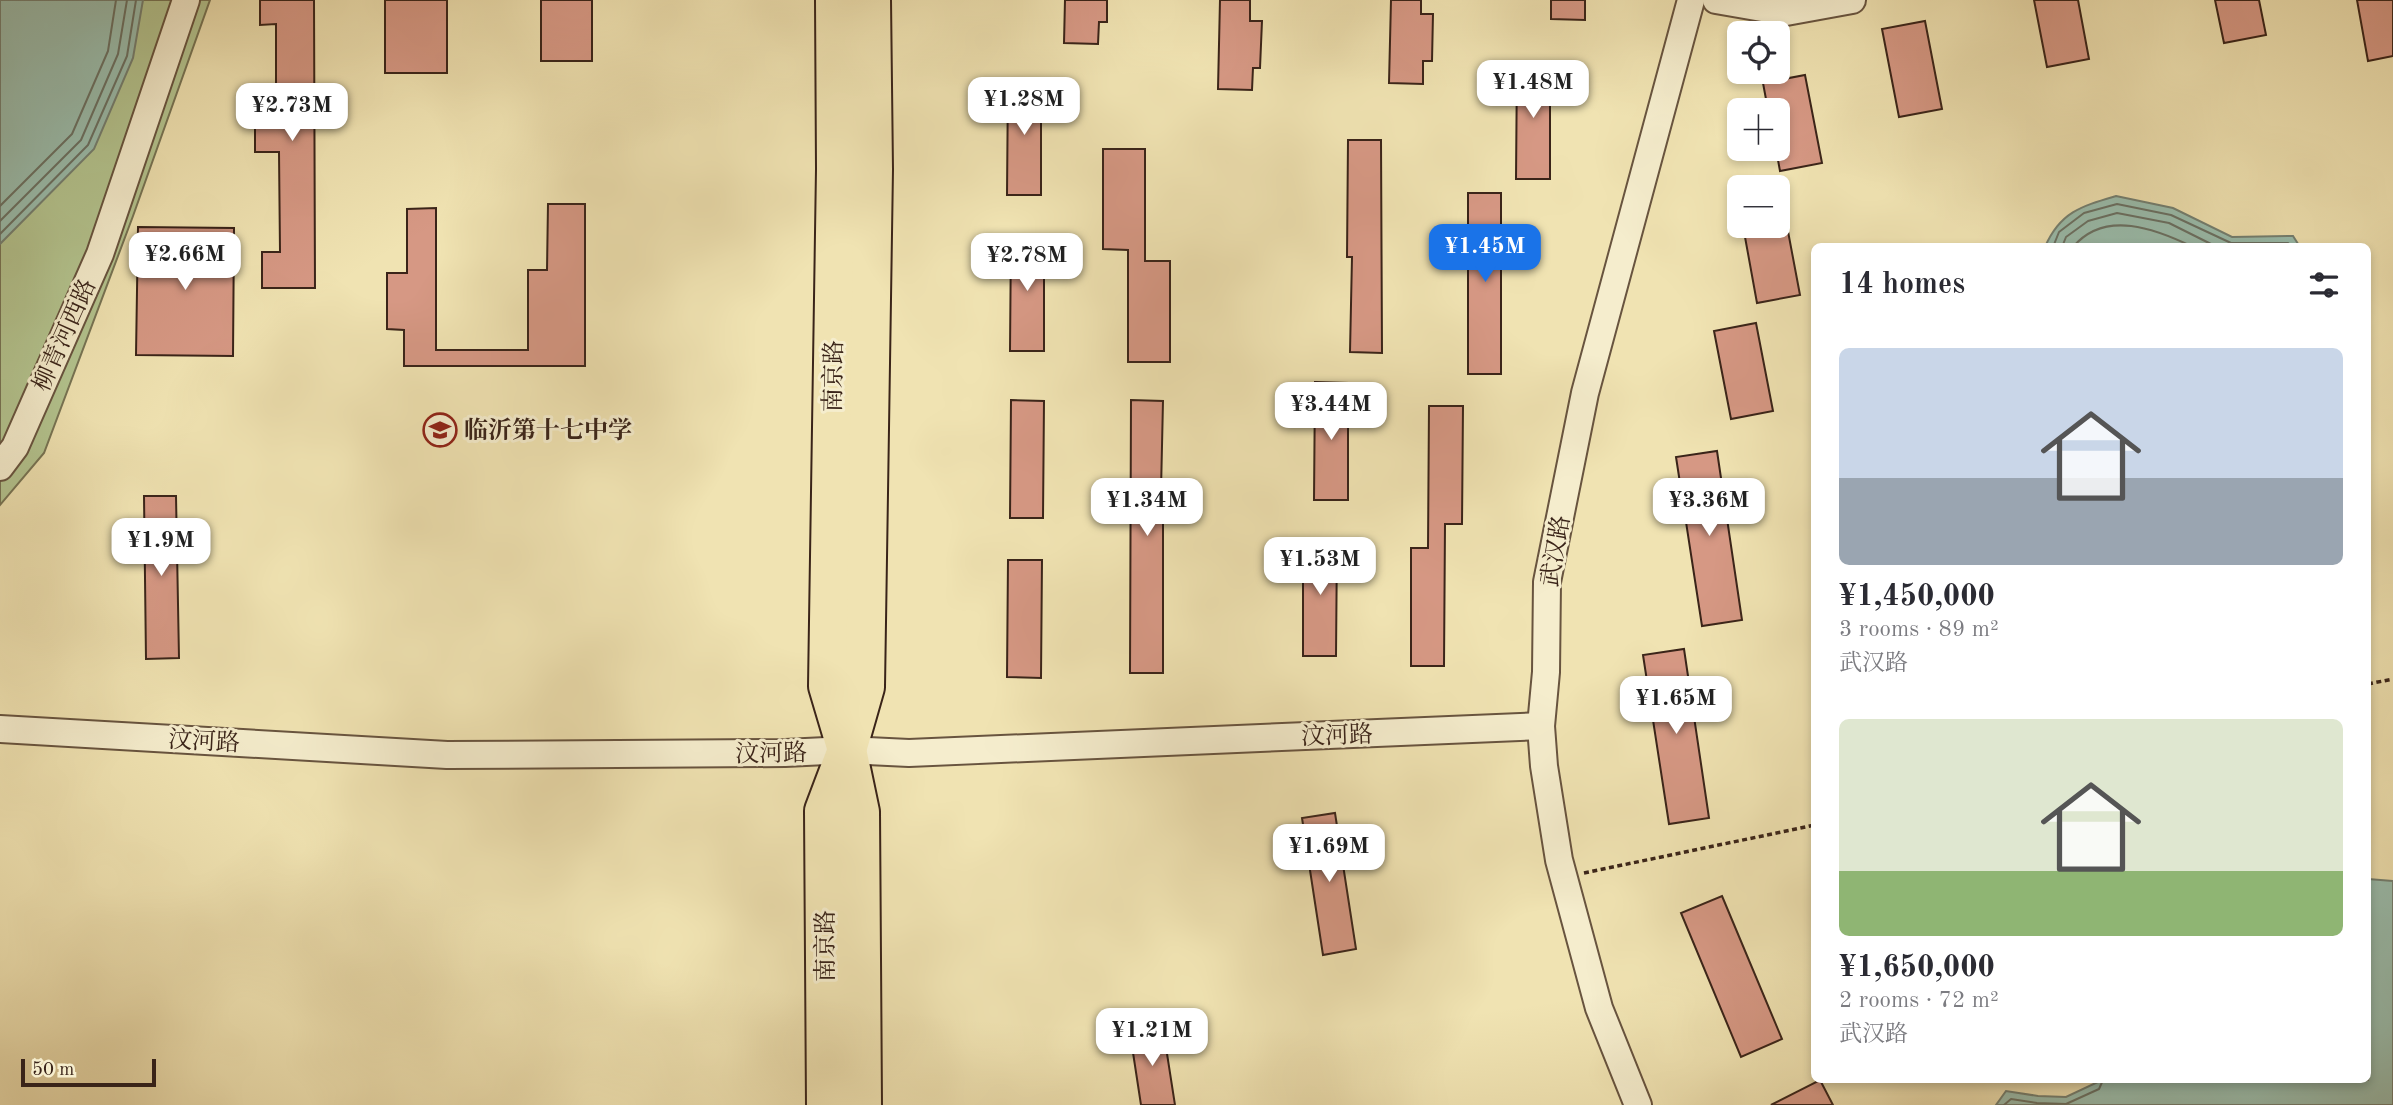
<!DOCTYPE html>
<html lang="en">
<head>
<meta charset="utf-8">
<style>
	body { margin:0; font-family:"Old Standard TT","Noto Serif SC",serif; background:#f2f2f3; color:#2b2b33; height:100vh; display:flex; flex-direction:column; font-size:26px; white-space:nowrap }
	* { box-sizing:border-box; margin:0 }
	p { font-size:23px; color:#7c7c81 }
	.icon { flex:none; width:38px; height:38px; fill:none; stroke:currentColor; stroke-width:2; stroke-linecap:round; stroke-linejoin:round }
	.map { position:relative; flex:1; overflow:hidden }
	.panel { position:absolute; left:1811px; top:243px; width:560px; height:840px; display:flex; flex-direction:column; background:#fff; border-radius:10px; box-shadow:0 4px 10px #0003 }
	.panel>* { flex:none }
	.controls { position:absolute; left:1727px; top:21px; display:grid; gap:14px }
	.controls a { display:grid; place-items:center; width:63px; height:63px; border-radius:10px; background:#fff; box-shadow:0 4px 10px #0003; font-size:35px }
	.scale { position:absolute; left:21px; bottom:18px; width:135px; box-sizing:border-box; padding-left:7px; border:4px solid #3a2419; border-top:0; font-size:19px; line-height:24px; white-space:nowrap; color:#3a2419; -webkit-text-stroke:5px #f5edcd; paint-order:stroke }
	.price { position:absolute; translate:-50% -60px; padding:0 16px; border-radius:14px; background:#fff; color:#222; font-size:23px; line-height:46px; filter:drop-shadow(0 2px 4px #0008) }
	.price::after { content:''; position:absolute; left:50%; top:42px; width:21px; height:16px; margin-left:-10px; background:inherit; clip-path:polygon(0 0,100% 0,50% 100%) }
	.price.current { background:#1a73e8; color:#fff }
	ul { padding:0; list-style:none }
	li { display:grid; align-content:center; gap:14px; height:371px; padding:0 28px }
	li span { display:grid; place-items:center; height:217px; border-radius:10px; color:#555 }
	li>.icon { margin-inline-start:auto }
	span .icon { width:126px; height:126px; fill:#fffc; stroke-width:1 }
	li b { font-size:30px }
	h2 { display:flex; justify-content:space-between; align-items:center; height:84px; padding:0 28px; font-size:30px }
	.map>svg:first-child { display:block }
	.green { fill:#b4c590; stroke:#777454; stroke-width:2 }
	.water { fill:#9abeae; stroke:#748072; stroke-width:2 }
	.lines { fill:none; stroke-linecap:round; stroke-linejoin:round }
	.shore { stroke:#6a7164; stroke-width:2 }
	.building { fill:#d69884; stroke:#3a2419; stroke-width:2 }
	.minor-casing { stroke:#68543f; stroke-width:30 }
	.highway-casing { stroke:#3a2419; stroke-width:42 }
	.path { stroke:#3a2419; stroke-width:3.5; stroke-dasharray:5 3.5; stroke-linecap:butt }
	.minor { stroke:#f5edcd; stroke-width:26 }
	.highway { stroke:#f0e3b2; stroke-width:38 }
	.labels { text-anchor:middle; stroke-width:6; stroke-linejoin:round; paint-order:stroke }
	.street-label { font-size:24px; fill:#3a2419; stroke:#f5edcd }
	.poi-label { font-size:24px; font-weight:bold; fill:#3a2419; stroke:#f5edcd; text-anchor:start }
</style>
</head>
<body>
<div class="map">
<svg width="2393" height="1105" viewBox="0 0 2393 1105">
	<rect width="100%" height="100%" fill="#f0e3b2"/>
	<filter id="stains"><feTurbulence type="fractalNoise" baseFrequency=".00286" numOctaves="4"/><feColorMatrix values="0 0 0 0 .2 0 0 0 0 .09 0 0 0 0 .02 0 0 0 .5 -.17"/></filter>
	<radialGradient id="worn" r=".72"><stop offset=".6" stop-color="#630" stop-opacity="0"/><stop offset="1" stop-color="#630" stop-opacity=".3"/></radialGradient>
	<path class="green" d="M0 0H210L133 216 44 453 0 505Z"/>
	<g class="water">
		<path d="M0 0H143L133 58 94 149 0 244Z"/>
		<path d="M2116 196 2173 208 2232 237 2293 236 2300 247H2045C2060 212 2082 206 2116 196Z"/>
		<path d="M2368 879 2393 881V1105H1996L2006 1091 2038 1096 2066 1097 2102 1080H2368Z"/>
	</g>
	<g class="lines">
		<g class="shore">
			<path d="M0 206 72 134 108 51 116 0"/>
			<path d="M0 221 81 140 118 54 127 0"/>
			<path d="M0 234 88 145 127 56 136 0"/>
			<path d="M2053 247 2059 232 2084 213 2117 204 2171 215 2231 243H2288L2292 247"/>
			<path d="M2062 247 2066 237 2088 221 2117 213 2169 223 2217 247"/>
			<path d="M2073 247C2105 209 2156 229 2193 247"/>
			<path d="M2004 1105 2011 1099 2037 1103 2066 1104 2099 1089 2103 1080"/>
		</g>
	</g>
	<g class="building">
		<path d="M260 0H314L315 288H262V252H280L279 152H255V117H276V24L260 25Z"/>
		<rect x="385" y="0" width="62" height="73"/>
		<rect x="541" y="0" width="51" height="61"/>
		<path d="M1065 0H1107V22H1099L1098 44 1064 43Z"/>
		<path d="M1220 0H1250V21H1262L1260 68H1253L1252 90 1218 89Z"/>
		<path d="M1391 0H1421V14H1433L1432 61H1423V84L1389 83Z"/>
		<path d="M1551 0H1585V20L1551 19Z"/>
		<path d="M2034 0H2078L2089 59 2047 67Z"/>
		<path d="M2215 0H2259L2266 35 2224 43Z"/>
		<path d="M2357 0H2393V56L2368 61Z"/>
		<path d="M1925 21 1942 109 1899 117 1882 29Z"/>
		<path d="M1517 61H1550V179H1516Z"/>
		<path d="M1805 75 1822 163 1780 171 1776 149H1778V110H1768L1763 83Z"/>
		<path d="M1008 78H1041V195H1007Z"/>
		<path d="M1348 140H1381L1382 353 1350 352 1352 257H1347Z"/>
		<path d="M1103 149H1145V261H1170V362H1128V250L1103 249Z"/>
		<rect x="1468" y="193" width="33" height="181"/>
		<path d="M548 204H585V366H404V330L387 329V273H407V209L436 208V350H528V270H547Z"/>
		<path d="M1743 226H1787L1800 295 1757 303Z"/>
		<path d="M138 227 234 228 233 356 136 355Z"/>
		<path d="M1011 234H1044V351H1010Z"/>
		<path d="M1756 323 1773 411 1731 419 1714 331Z"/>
		<path d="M1315 382 1348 383V500H1314Z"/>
		<path d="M1011 400 1044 401 1043 518H1010Z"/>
		<path d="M1131 400 1163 401 1161 491H1163V673H1130Z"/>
		<path d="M1429 406H1463L1462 524H1445L1444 666H1411V548H1428Z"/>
		<path d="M1717 451 1742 620 1702 626 1676 457Z"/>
		<path d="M144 496H176L179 658 146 659Z"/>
		<path d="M1303 538 1337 539 1336 656H1303Z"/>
		<path d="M1008 560H1042L1041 678 1007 677Z"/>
		<path d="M1684 649 1709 818 1669 824 1643 655Z"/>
		<path d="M1335 813 1356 949 1323 955 1302 818Z"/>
		<path d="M1722 896 1782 1039 1741 1057 1681 913Z"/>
		<path d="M1163 1028 1175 1105H1141L1130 1033Z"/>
		<path d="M1820 1080 1833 1105H1771Z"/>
	</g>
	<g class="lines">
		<defs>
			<g id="minor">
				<path d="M1716 0 1786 12 1852 0"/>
				<path d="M0 467 15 447 100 254 186 0"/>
				<path d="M0 729 447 755 785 753 847 750 909 753 1541 726"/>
				<path d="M1638 1105 1599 1008 1559 860 1544 766 1541 726 1546 672 1547 582 1585 393 1691 0"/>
			</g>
			<g id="highway">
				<path d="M835 0 836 169 828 686 847 750 860 812 862 1105"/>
				<path d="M826 1105 824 811 847 750 865 687 873 169 871 0"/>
			</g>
		</defs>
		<use href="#minor" class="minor-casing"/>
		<use href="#highway" class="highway-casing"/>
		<g class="path">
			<path d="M2368 684 2393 679"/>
			<path d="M1584 873 1815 825"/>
		</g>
		<use href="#minor" class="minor"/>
		<use href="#highway" class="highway"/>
	</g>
	<defs>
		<symbol id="school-ring" viewBox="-11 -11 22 22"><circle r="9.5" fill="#f5edcd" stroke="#8f2418" stroke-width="1.5"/><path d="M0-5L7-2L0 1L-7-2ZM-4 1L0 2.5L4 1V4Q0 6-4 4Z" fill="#8f2418"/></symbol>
	</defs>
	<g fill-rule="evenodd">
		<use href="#school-ring" x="421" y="411" width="38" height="38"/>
	</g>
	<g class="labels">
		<g class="street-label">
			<text transform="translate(64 335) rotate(-66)" y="8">柳青河西路</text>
			<text transform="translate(833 376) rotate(-89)" y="8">南京路</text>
			<text transform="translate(1555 551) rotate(-80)" y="8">武汉路</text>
			<text transform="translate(1337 735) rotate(-2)" y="8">汶河路</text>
			<text transform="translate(204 741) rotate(3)" y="8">汶河路</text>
			<text transform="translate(771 753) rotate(-1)" y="8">汶河路</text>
			<text transform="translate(825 946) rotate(-90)" y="8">南京路</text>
		</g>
		<g class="poi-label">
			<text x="464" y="438">临沂第十七中学</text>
		</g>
	</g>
	<rect width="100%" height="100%" filter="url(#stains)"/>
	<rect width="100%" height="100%" fill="url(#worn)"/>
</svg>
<div class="controls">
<a><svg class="icon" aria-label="locate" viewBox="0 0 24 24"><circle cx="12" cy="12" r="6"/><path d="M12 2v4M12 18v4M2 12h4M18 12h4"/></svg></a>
<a>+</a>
<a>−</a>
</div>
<div class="scale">50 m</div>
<b class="price" style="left:1533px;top:120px">¥1.48M</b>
<b class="price" style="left:1024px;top:137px">¥1.28M</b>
<b class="price" style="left:292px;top:143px">¥2.73M</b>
<b class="price current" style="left:1485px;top:284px">¥1.45M</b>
<b class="price" style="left:185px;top:292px">¥2.66M</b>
<b class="price" style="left:1027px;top:293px">¥2.78M</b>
<b class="price" style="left:1331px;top:442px">¥3.44M</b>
<b class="price" style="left:1147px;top:538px">¥1.34M</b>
<b class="price" style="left:1709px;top:538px">¥3.36M</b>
<b class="price" style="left:161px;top:578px">¥1.9M</b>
<b class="price" style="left:1320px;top:597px">¥1.53M</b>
<b class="price" style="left:1676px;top:736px">¥1.65M</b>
<b class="price" style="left:1329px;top:884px">¥1.69M</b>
<b class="price" style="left:1152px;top:1068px">¥1.21M</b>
<section class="panel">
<h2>14 homes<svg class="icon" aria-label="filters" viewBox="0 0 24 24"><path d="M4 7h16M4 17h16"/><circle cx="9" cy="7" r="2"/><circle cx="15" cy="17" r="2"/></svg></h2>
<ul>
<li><span style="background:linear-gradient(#c9d6e8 60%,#9aa5b1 0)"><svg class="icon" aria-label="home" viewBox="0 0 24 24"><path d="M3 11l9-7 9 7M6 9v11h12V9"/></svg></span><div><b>¥1,450,000</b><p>3 rooms · 89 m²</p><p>武汉路</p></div></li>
<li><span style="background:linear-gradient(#dfe7d0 70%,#8fb573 0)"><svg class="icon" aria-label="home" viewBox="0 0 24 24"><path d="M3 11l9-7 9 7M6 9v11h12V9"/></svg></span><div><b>¥1,650,000</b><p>2 rooms · 72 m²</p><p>武汉路</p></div></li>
</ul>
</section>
</div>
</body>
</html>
